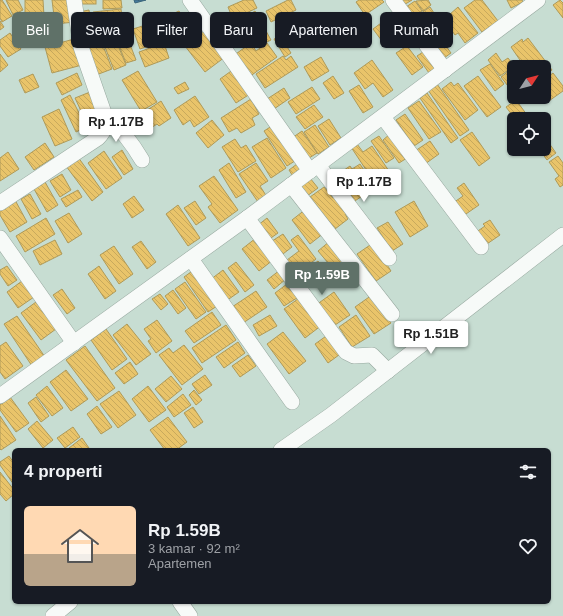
<!DOCTYPE html>
<html lang="id">
<head>
<meta charset="utf-8">
<style>
	body { margin:0; font-family:Helvetica,sans-serif; background:#20242c; color:#f1f3f6; height:100vh; display:flex; flex-direction:column; font-size:15px; white-space:nowrap }
	* { box-sizing:border-box; margin:0 }
	p { font-size:13px; color:#9ea1a6 }
	.icon { flex:none; width:22px; height:22px; fill:none; stroke:currentColor; stroke-width:2; stroke-linecap:round; stroke-linejoin:round }
	.map { position:relative; flex:1; overflow:hidden }
	.panel { position:absolute; left:12px; top:448px; width:539px; height:156px; display:flex; flex-direction:column; background:#171b24; border-radius:6px; box-shadow:0 1px 3px #0004 }
	.panel>* { flex:none }
	.guide { position:absolute; left:12px; top:12px; width:539px; height:36px; display:flex; gap:8px }
	.needle { width:26px; rotate:54deg }
	.controls { position:absolute; left:507px; top:60px; display:grid; gap:8px }
	.controls a { display:grid; place-items:center; width:44px; height:44px; border-radius:6px; background:#171b24; box-shadow:0 1px 3px #0004; font-size:20px }
	.price { position:absolute; translate:-50% -34px; padding:0 9px; border-radius:4px; background:#fff; color:#222; font-size:13px; line-height:26px; filter:drop-shadow(0 1px 2px #0008) }
	.price::after { content:''; position:absolute; left:50%; top:24px; width:12px; height:9px; margin-left:-6px; background:inherit; clip-path:polygon(0 0,100% 0,50% 100%) }
	.price.current { background:#5f7168; color:#fff }
	ul { padding:0; list-style:none }
	li { display:flex; align-items:center; gap:12px; height:100px; padding:0 12px }
	li+li { border-top:1px solid #363941 }
	li span { display:grid; place-items:center; flex:none; width:112px; height:80px; border-radius:6px; color:#555 }
	li>.icon { margin-inline-start:auto }
	span .icon { width:48px; height:48px; fill:#fffc; stroke-width:1 }
	li b { font-size:17px }
	h2 { display:flex; justify-content:space-between; align-items:center; height:48px; padding:0 12px; font-size:17px }
	.tag { padding:0 14px; border-radius:6px; background:#171b24; box-shadow:0 1px 3px #0004; font-size:14px; line-height:36px }
	.tag.current { background:#5f7168; color:#fff }
	.map>svg:first-child { display:block }
	.homes { fill:url(#homes-back-hatch); stroke:#af9a58 }
	.public { fill:url(#public-back-hatch); stroke:#3c677c }
	.lines { fill:none; stroke-linecap:round; stroke-linejoin:round }
	.minor-casing { stroke:#97a89f; stroke-width:16 }
	.minor { stroke:#f7faf8; stroke-width:15 }
</style>
</head>
<body>
<div class="map">
<svg width="563" height="616" viewBox="0 0 563 616">
	<defs>
		<pattern id="homes-back-hatch" width="6" height="6" patternUnits="userSpaceOnUse"><rect width="6" height="6" fill="#e9c46a"/><path d="M-1 5l2 2M0 0l6 6M5-1l2 2" fill="none" stroke="#c8a95c"/></pattern>
		<pattern id="public-back-hatch" width="6" height="6" patternUnits="userSpaceOnUse"><rect width="6" height="6" fill="#457b9d"/><path d="M-1 5l2 2M0 0l6 6M5-1l2 2" fill="none" stroke="#376079"/></pattern>
	</defs>
	<rect width="100%" height="100%" fill="#c7ddd2"/>
	<g class="homes">
		<path d="M0 0H2L12 16 2 22 0 18Z"/>
		<path d="M6 0H18L23 10 13 15Z"/>
		<path d="M25 0H43L44 16H25Z"/>
		<path d="M52 0H72L75 22 55 24Z"/>
		<rect x="79" y="0" width="17" height="4"/>
		<path d="M103 0H121L122 8 103 9Z"/>
		<path d="M244 0H253L257 8 244 14 246 17 234 22 228 7Z"/>
		<path d="M288 0H291L296 10 271 22 266 11Z"/>
		<path d="M359 0H382L384 2 365 15 356 2Z"/>
		<path d="M399 0H412L402 6Z"/>
		<path d="M428 0 431 5 423 11 416 1Z"/>
		<path d="M475 0H482L498 21 482 32 464 8Z"/>
		<path d="M507 0H522L523 2 511 8Z"/>
		<path d="M560 0 563 3V18L553 5Z"/>
		<path d="M415 1 422 11 409 19 403 9Z"/>
		<path d="M430 7 438 19 420 31 412 19Z"/>
		<path d="M458 7 478 33 465 43 458 33 455 35 445 21 450 17 449 15Z"/>
		<path d="M121 9 123 25 95 27 93 12Z"/>
		<path d="M89 10 91 25 82 26 79 12Z"/>
		<path d="M179 11 182 16 190 12 200 30 188 36 186 31 178 35 168 16Z"/>
		<path d="M255 11 271 40 257 47 252 39 242 45 234 31 244 25 243 24 249 20 247 16Z"/>
		<path d="M392 15 401 27 382 41 373 29Z"/>
		<path d="M0 21 4 27 0 30Z"/>
		<path d="M152 23 158 43 140 49 133 29Z"/>
		<path d="M205 31 225 57 205 72 185 46Z"/>
		<path d="M10 33 21 49 8 57 0 46V40Z"/>
		<path d="M280 36 291 53 285 57 274 39Z"/>
		<path d="M115 38 126 65 114 70 103 42Z"/>
		<path d="M528 38 552 70 544 76V67H520L519 65 522 63 511 47 522 39 523 42Z"/>
		<path d="M74 39 82 65 52 73 45 47Z"/>
		<path d="M128 39 136 60 126 63 118 43Z"/>
		<path d="M441 39 451 53 444 58 434 44Z"/>
		<path d="M102 43 112 69 96 75 86 49Z"/>
		<path d="M164 43 169 58 145 67 139 52Z"/>
		<path d="M251 43 256 51 267 43 277 57 249 77 233 56Z"/>
		<path d="M407 46 423 67 412 75 396 53Z"/>
		<path d="M426 50 438 66 429 73 417 56Z"/>
		<path d="M496 53 502 62 508 58 514 66 500 76 488 60Z"/>
		<path d="M0 54 8 65 0 72Z"/>
		<path d="M283 56 286 60 291 56 298 67 265 88 256 74Z"/>
		<path d="M321 57 329 71 312 81 304 67Z"/>
		<path d="M372 60 393 90 383 97 373 83 365 89 354 73Z"/>
		<path d="M490 64 504 84 495 91 480 70Z"/>
		<path d="M514 67V94L501 77Z"/>
		<path d="M234 69 250 94 236 103 220 79Z"/>
		<path d="M138 71 157 102 141 111 122 80Z"/>
		<path d="M77 73 82 85 62 95 56 83Z"/>
		<path d="M553 73 563 86V91L546 103 542 97H544V80Z"/>
		<path d="M33 74 39 87 25 93 19 80Z"/>
		<path d="M333 76 344 93 334 99 323 83Z"/>
		<path d="M478 76 501 107 487 117 464 86Z"/>
		<path d="M185 82 189 89 178 94 174 88Z"/>
		<path d="M451 82 454 86 458 83 478 110 465 120 442 89Z"/>
		<path d="M437 84 469 130 460 136 428 90Z"/>
		<path d="M359 85 373 107 363 113 349 91Z"/>
		<path d="M312 87 320 99 296 114 288 102Z"/>
		<path d="M284 88 290 98 271 111 264 101Z"/>
		<path d="M90 92 102 119 88 126 75 98Z"/>
		<path d="M427 93 458 138 451 143 420 98Z"/>
		<path d="M70 95 86 127 76 132 61 100Z"/>
		<path d="M195 96 209 117 194 127 190 120 183 125 174 110Z"/>
		<path d="M516 97H525L519 101Z"/>
		<path d="M251 99 259 114 252 118 255 125 241 133 237 128 229 132 221 118Z"/>
		<path d="M516 100 530 119H515L506 107Z"/>
		<path d="M161 101 171 118 159 126 157 124 148 130 146 126 133 135 126 124Z"/>
		<path d="M419 101 441 132 429 139 408 108Z"/>
		<path d="M314 105 323 117 305 129 296 117Z"/>
		<path d="M59 109 72 139 55 146 42 117Z"/>
		<path d="M405 114 423 140 414 146 396 120Z"/>
		<path d="M329 119 341 138 330 145 318 126Z"/>
		<path d="M212 120 224 135 208 148 196 133Z"/>
		<path d="M275 124 298 159 287 166 264 131Z"/>
		<path d="M315 125 329 147 318 154 304 132Z"/>
		<path d="M302 131 317 153 306 160 292 138Z"/>
		<path d="M472 132 490 158 479 166 460 140Z"/>
		<path d="M390 134 407 158 399 163 383 140Z"/>
		<path d="M379 136 394 158 386 163 371 141Z"/>
		<path d="M544 136 556 153 547 160 539 149H544Z"/>
		<path d="M267 138 286 168 271 178 252 147Z"/>
		<path d="M235 139 241 148 246 145 256 161 238 172 222 147Z"/>
		<path d="M430 141 439 154 425 164 415 151Z"/>
		<path d="M45 143 54 157 34 170 25 157Z"/>
		<path d="M357 144 363 152 372 146 391 174 376 185 351 147Z"/>
		<path d="M122 150 133 169 124 175 112 157Z"/>
		<path d="M104 151 122 178 106 189 88 163Z"/>
		<path d="M8 152 19 169 0 181V158Z"/>
		<path d="M558 156 563 163V185L560 187 555 179 559 176 549 162Z"/>
		<path d="M78 157 103 192 92 201 66 166Z"/>
		<path d="M229 163 246 192 236 198 219 170Z"/>
		<path d="M256 163 268 181 260 186 267 197 258 202 239 174Z"/>
		<path d="M297 164 303 171 294 178 289 170Z"/>
		<path d="M360 164 375 187 352 203 334 177 350 166 352 169Z"/>
		<path d="M62 174 71 190 60 197 50 181Z"/>
		<path d="M214 176 238 210 220 223 208 207 212 204 199 186Z"/>
		<path d="M310 178 318 188 307 196 299 186Z"/>
		<path d="M45 182 58 205 47 212 34 189Z"/>
		<path d="M464 183 479 205 463 216 453 203 463 196 457 188Z"/>
		<path d="M324 187 333 198 337 195 348 211 345 214 348 219 335 229 310 197Z"/>
		<path d="M78 190 82 197 66 207 61 199Z"/>
		<path d="M30 194 41 214 32 219 21 199Z"/>
		<path d="M134 196 144 210 132 218 123 204Z"/>
		<path d="M15 200 27 222 10 232 0 215V208Z"/>
		<path d="M195 201 206 218 196 225 184 208Z"/>
		<path d="M414 201 428 226 410 237 395 212Z"/>
		<path d="M178 205 200 238 188 246 166 214Z"/>
		<path d="M306 209 324 233 310 244 292 220Z"/>
		<path d="M69 213 82 234 68 243 55 221Z"/>
		<path d="M46 218 55 234 25 252 16 236Z"/>
		<path d="M267 218 278 233 268 240 257 226Z"/>
		<path d="M490 220 500 235 484 246 475 233 485 226 483 224Z"/>
		<path d="M388 222 403 244 392 251 377 228Z"/>
		<path d="M283 234 292 247 279 257 269 243Z"/>
		<path d="M298 235 316 259 297 274 287 260 299 251 291 240Z"/>
		<path d="M256 238 273 260 259 271 242 249Z"/>
		<path d="M55 240 62 254 40 265 33 251Z"/>
		<path d="M141 241 156 262 147 269 132 247Z"/>
		<path d="M330 241 346 260 334 270 318 251Z"/>
		<path d="M373 243 391 271 376 281 357 254Z"/>
		<path d="M114 246 133 274 119 284 100 255Z"/>
		<path d="M318 261 327 273 305 290 295 278Z"/>
		<path d="M236 262 254 285 245 292 228 268Z"/>
		<path d="M7 266 17 280 8 286 0 274V270Z"/>
		<path d="M99 266 116 291 105 299 88 274Z"/>
		<path d="M195 269 220 304 208 312 184 277Z"/>
		<path d="M223 270 239 292 226 301 210 280Z"/>
		<path d="M280 270 286 279 274 289 267 280Z"/>
		<path d="M22 281 34 297 18 308 7 292Z"/>
		<path d="M185 282 206 312 196 319 175 289Z"/>
		<path d="M287 284 297 298 284 306 275 293Z"/>
		<path d="M62 289 75 308 67 314 53 295Z"/>
		<path d="M173 290 186 308 178 314 165 296Z"/>
		<path d="M256 291 267 307 243 323 232 307Z"/>
		<path d="M334 292 350 315 332 327 316 305Z"/>
		<path d="M160 294 168 304 161 310 152 299Z"/>
		<path d="M372 295 391 323 374 334 355 307Z"/>
		<path d="M302 296 322 325 305 338 284 309Z"/>
		<path d="M36 302 56 329 41 340 21 313Z"/>
		<path d="M212 312 221 325 194 343 185 331Z"/>
		<path d="M270 315 277 326 259 336 253 325Z"/>
		<path d="M356 315 370 336 352 347 339 327Z"/>
		<path d="M17 316 45 357 32 366 4 324Z"/>
		<path d="M157 320 172 341 156 353 148 341 151 339 144 329Z"/>
		<path d="M127 324 151 354 136 365 113 335Z"/>
		<path d="M226 325 236 340 202 363 192 348Z"/>
		<path d="M106 329 127 359 112 370 91 340Z"/>
		<path d="M283 332 306 361 289 374 267 344Z"/>
		<path d="M329 334 343 352 328 363 315 344Z"/>
		<path d="M6 342 23 366 5 379 0 372V346Z"/>
		<path d="M238 342 245 353 224 368 216 357Z"/>
		<path d="M184 345 203 369 182 385 159 355 169 348 173 353Z"/>
		<path d="M85 346 115 388 97 401 66 360Z"/>
		<path d="M248 355 256 366 240 377 232 366Z"/>
		<path d="M130 362 138 374 124 384 115 373Z"/>
		<path d="M66 370 88 399 71 411 50 382Z"/>
		<path d="M205 375 212 385 199 394 192 384Z"/>
		<path d="M171 376 182 389 166 402 155 389Z"/>
		<path d="M47 386 63 408 52 416 36 395Z"/>
		<path d="M148 386 166 410 149 422 132 399Z"/>
		<path d="M194 390 202 400 196 405 189 395Z"/>
		<path d="M119 391 136 415 118 428 100 404Z"/>
		<path d="M183 394 191 405 174 417 167 407Z"/>
		<path d="M10 397 29 423 16 432 0 410V405Z"/>
		<path d="M36 397 49 416 41 422 28 403Z"/>
		<path d="M97 406 112 427 101 434 87 414Z"/>
		<path d="M193 407 203 422 194 428 184 413Z"/>
		<path d="M0 416 16 440 1 450 0 449Z"/>
		<path d="M168 417 187 442 176 450H165L150 430Z"/>
		<path d="M37 421 53 440 43 448 28 429Z"/>
		<path d="M73 427 80 437 65 448 57 438Z"/>
		<path d="M82 438 89 448 86 450H71L69 448Z"/>
		<path d="M9 456 14 463V485L0 465V462Z"/>
		<path d="M0 472 14 490V494L6 501 0 494Z"/>
	</g>
	<path class="public" d="M134 0H146L135 3Z"/>
	<g class="lines">
		<defs>
			<g id="minor">
				<path d="M190 0 310 171"/>
				<path d="M393 0 445 70"/>
				<path d="M104 113C120 128 131 141 142 160"/>
				<path d="M383 117 481 247"/>
				<path d="M318 165 389 258"/>
				<path d="M291 185 392 314"/>
				<path d="M0 203 98 138C106 130 106 124 104 113L81 47 74 0"/>
				<path d="M247 218 346 352 354 356 372 355 388 371"/>
				<path d="M0 238 74 343"/>
				<path d="M191 259 292 402"/>
				<path d="M0 396 247 218 538 0"/>
				<path d="M281 450 331 415 563 235"/>
				<path d="M180 602 190 616"/>
				<path d="M53 616 70 602"/>
			</g>
		</defs>
		<use href="#minor" class="minor-casing"/>
		<use href="#minor" class="minor"/>
	</g>
</svg>
<div class="controls">
<a><svg class="needle" viewBox="-14 -14 28 28"><path d="M0-13l5 13h-10z" fill="#e53935"/><path d="M0 13l5-13h-10z" fill="#9ea1a6"/></svg></a>
<a><svg class="icon" aria-label="locate" viewBox="0 0 24 24"><circle cx="12" cy="12" r="6"/><path d="M12 2v4M12 18v4M2 12h4M18 12h4"/></svg></a>
</div>
<b class="price" style="left:116px;top:143px">Rp 1.17B</b>
<b class="price" style="left:364px;top:203px">Rp 1.17B</b>
<b class="price current" style="left:322px;top:296px">Rp 1.59B</b>
<b class="price" style="left:431px;top:355px">Rp 1.51B</b>
<div class="guide">
<a class="tag current">Beli</a>
<a class="tag">Sewa</a>
<a class="tag">Filter</a>
<a class="tag">Baru</a>
<a class="tag">Apartemen</a>
<a class="tag">Rumah</a>
</div>
<section class="panel">
<h2>4 properti<svg class="icon" aria-label="filters" viewBox="0 0 24 24"><path d="M4 7h16M4 17h16"/><circle cx="9" cy="7" r="2"/><circle cx="15" cy="17" r="2"/></svg></h2>
<ul>
<li><span style="background:linear-gradient(#ffd9b3 60%,#b9a48a 0)"><svg class="icon" aria-label="home" viewBox="0 0 24 24"><path d="M3 11l9-7 9 7M6 9v11h12V9"/></svg></span><div><b>Rp 1.59B</b><p>3 kamar · 92 m²</p><p>Apartemen</p></div><svg class="icon" aria-label="heart" viewBox="0 0 24 24"><path d="M12 20l-8-8c-3-5 5-10 8-4 3-6 11-1 8 4z"/></svg></li>
</ul>
</section>
</div>
</body>
</html>
